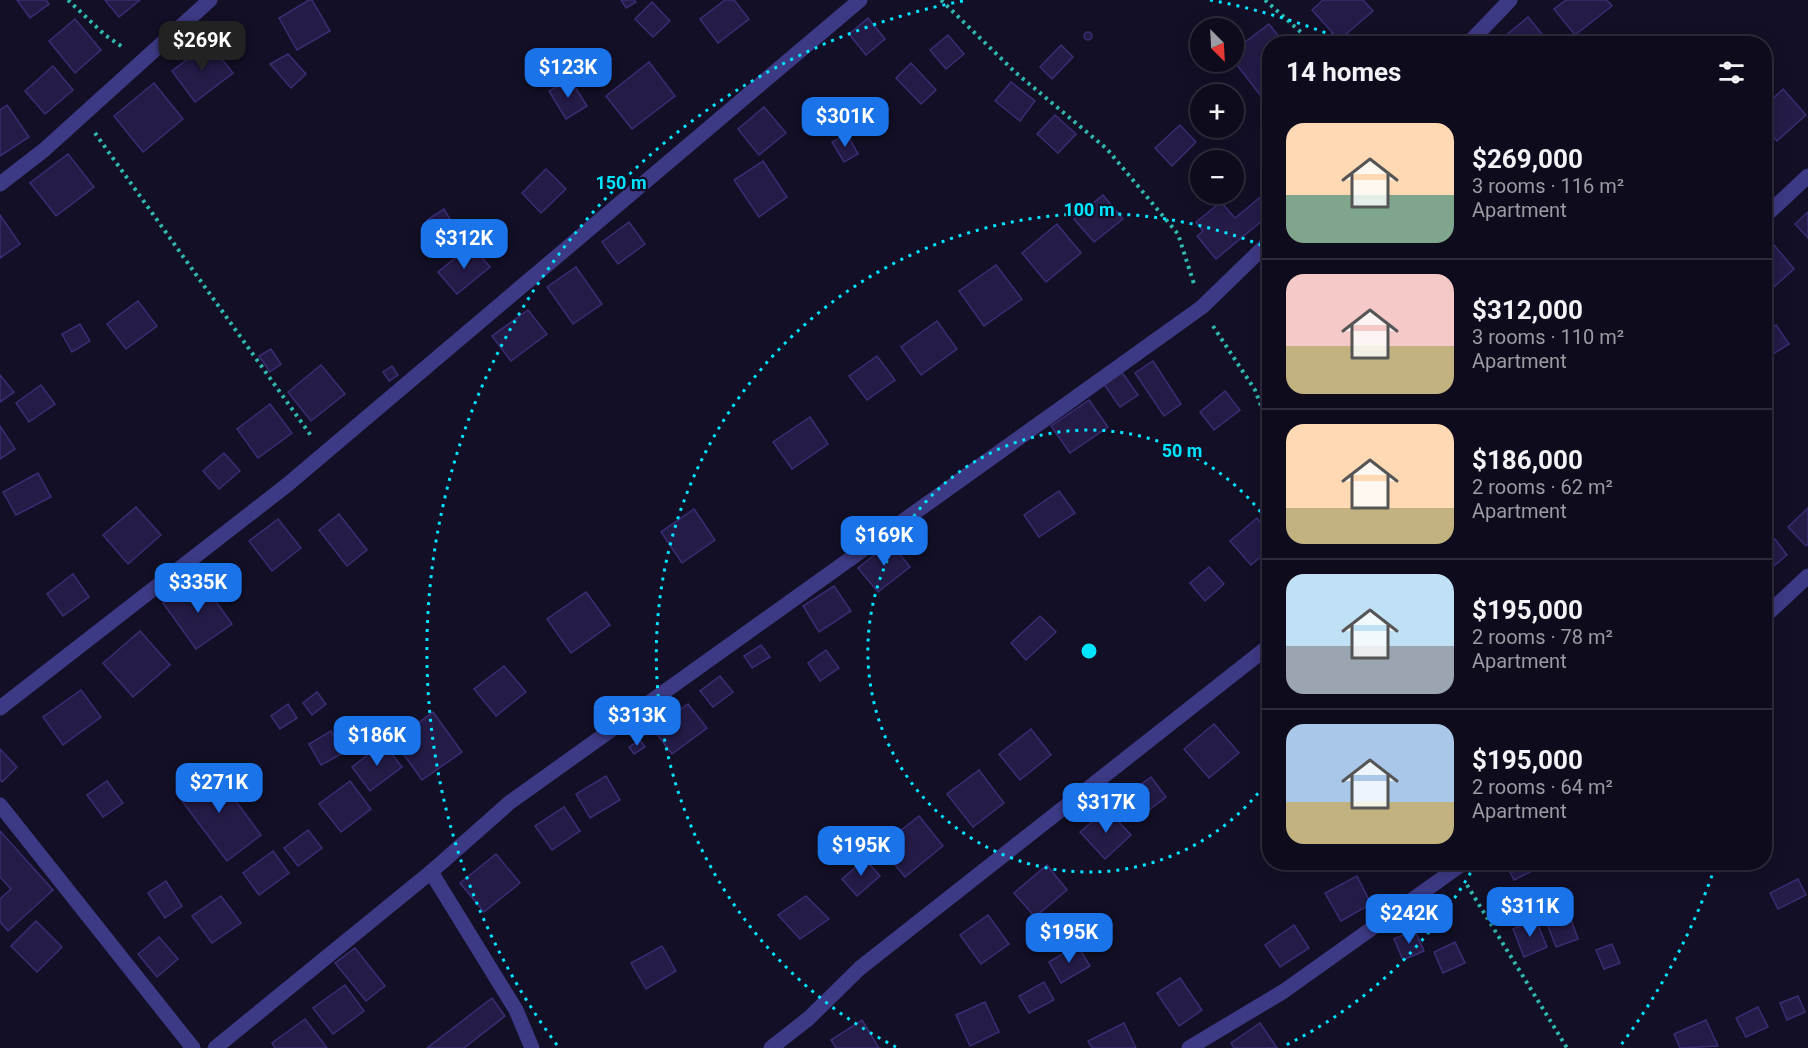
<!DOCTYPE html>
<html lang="en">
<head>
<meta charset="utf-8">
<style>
	body { margin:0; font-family:Roboto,sans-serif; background:#171425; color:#f1f3f6; height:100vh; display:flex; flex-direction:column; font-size:22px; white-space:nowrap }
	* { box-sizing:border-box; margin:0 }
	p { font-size:20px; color:#9b9ba3 }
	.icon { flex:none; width:33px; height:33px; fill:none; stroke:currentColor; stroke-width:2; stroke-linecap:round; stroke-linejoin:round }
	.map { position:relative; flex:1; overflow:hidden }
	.panel { position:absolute; left:1262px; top:36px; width:510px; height:834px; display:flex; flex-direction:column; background:#0e0b1c; border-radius:24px; box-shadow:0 3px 15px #0003,0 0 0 2px #2e2b3b }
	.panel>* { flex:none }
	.needle { width:39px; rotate:156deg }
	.fabs { position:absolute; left:1190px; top:18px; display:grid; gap:12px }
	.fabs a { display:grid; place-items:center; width:54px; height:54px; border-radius:50%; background:#0e0b1c; box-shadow:0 3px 15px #0003,0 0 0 2px #2e2b3b; font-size:30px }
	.price { position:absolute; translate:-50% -51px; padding:0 14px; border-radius:12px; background:#1a73e8; color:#fff; font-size:20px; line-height:39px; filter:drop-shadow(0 2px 3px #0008) }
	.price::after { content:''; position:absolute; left:50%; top:36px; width:18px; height:14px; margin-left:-9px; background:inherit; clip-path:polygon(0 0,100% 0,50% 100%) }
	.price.active { background:#222; color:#fff }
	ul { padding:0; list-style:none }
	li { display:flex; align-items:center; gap:18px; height:150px; padding:0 24px }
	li+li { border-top:2px solid #2e2b3b }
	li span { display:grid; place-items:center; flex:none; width:168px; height:120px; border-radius:18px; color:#555 }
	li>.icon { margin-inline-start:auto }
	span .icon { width:72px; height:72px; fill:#fffc; stroke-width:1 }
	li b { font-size:26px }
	h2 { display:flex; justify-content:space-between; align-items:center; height:72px; padding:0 24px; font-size:26px }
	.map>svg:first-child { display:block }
	.building { fill:#241b47; stroke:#3b2d73; stroke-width:1.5 }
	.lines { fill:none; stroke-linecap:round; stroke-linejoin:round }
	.path { stroke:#2fb8b0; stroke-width:4; stroke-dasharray:3 4.5; stroke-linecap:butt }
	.minor { stroke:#3d3a85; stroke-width:15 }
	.ring { fill:none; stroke:#00e5ff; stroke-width:3; stroke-dasharray:3 6 }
	.centre { fill:#00e5ff; stroke:#130f26; stroke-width:3 }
	.ring-label { font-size:18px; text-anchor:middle; font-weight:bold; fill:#00e5ff; stroke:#130f26; stroke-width:4.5; stroke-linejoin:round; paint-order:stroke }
</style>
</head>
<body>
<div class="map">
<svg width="1808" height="1048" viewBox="0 0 1808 1048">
	<rect width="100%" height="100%" fill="#130f26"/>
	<g class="building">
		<path d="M17 0H46L49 4 30 18Z"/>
		<path d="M105 0H140L119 17Z"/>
		<path d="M309 0H312L330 31 297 50 279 18Z"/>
		<path d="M621 0H634L636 2 626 8Z"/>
		<path d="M725 0H734L749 19 718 43 700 19Z"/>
		<path d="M1323 0H1363L1373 11 1339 40 1312 10Z"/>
		<path d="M1566 0H1607L1612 6 1575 35 1554 9Z"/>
		<path d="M652 2 670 21 653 37 635 19Z"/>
		<path d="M1528 17 1550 44H1502L1499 41Z"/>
		<path d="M868 18 885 39 866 55 849 34Z"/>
		<path d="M75 19 101 50 75 73 49 41Z"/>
		<path d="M1269 24 1285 44H1269V90L1261 96 1233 60V51Z"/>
		<circle cx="1088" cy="36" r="4"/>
		<path d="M948 35 964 54 946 69 930 50Z"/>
		<path d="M209 43 233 73 195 102 172 71Z"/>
		<path d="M1061 45 1073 57 1052 79 1040 67Z"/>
		<path d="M288 54 306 74 291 88 270 64Z"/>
		<path d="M649 62 675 96 632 129 606 96Z"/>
		<path d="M911 63 936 90 921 104 896 78Z"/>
		<path d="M53 66 73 90 45 114 25 91Z"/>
		<path d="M570 79 587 106 566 119 549 91Z"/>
		<path d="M1011 82 1035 101 1020 121 995 101Z"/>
		<path d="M154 83 183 119 143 152 114 116Z"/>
		<path d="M1783 89 1806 115 1777 141 1764 127V107Z"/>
		<path d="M7 105 29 137 0 156V110Z"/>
		<path d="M764 107 786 133 759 155 738 129Z"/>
		<path d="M1055 115 1076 134 1058 153 1037 134Z"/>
		<path d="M1180 125 1196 142 1172 166 1155 148Z"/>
		<path d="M847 134 858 154 844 162 832 142Z"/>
		<path d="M68 154 94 187 56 216 30 183Z"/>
		<path d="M763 161 787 197 759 217 734 180Z"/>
		<path d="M546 169 566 189 541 213 522 193Z"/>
		<path d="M1269 190V215L1216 259 1197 236 1203 231 1196 222 1221 202 1235 218Z"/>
		<path d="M1103 195 1123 219 1094 242 1074 219Z"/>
		<path d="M444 209 455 228 438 238 427 220Z"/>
		<path d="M1808 212V238L1795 224Z"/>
		<path d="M0 215 20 244 0 258Z"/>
		<path d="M629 222 645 244 618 264 602 242Z"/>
		<path d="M1057 224 1081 253 1046 282 1022 253Z"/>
		<path d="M471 245 490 267 457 294 438 272Z"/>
		<path d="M1774 245 1794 269 1767 293 1764 290V254Z"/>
		<path d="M996 265 1022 299 984 326 959 291Z"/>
		<path d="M576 267 602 304 573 324 547 287Z"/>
		<path d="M138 301 157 326 126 349 107 324Z"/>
		<path d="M528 310 547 334 511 361 492 336Z"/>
		<path d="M937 321 957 349 921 375 901 347Z"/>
		<path d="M80 324 90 341 72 352 62 334Z"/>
		<path d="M1776 325 1789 344 1768 357 1764 351V333Z"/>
		<path d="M271 349 281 364 270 372 259 356Z"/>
		<path d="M877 356 895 380 867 400 849 376Z"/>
		<path d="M1153 361 1181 404 1164 416 1135 373Z"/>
		<path d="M321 365 345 394 311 421 288 392Z"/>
		<path d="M392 366 398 375 389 381 383 372Z"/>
		<path d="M1121 371 1138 395 1120 407 1103 383Z"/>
		<path d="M0 375 14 392 0 402Z"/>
		<path d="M41 385 55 404 29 422 16 403Z"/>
		<path d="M1225 391 1240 410 1214 430 1200 412Z"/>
		<path d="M1089 400 1108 427 1070 453 1051 426Z"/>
		<path d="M270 404 292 433 258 458 237 429Z"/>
		<path d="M810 417 828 444 792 469 773 442Z"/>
		<path d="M0 426 15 449 0 459Z"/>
		<path d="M224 453 240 471 219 489 203 471Z"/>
		<path d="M38 473 51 497 16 515 3 492Z"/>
		<path d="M1059 491 1075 513 1039 537 1024 515Z"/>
		<path d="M136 507 161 535 128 564 103 535Z"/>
		<path d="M1808 508V544L1806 546 1788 527Z"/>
		<path d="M694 509 715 540 682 563 661 532Z"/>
		<path d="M339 514 367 550 347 566 319 530Z"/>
		<path d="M1257 518 1269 533V550L1251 565 1230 541Z"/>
		<path d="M278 519 301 548 272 571 249 541Z"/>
		<path d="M1775 539 1787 555 1769 570 1764 564V548Z"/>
		<path d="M890 542 910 567 878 592 858 568Z"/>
		<path d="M1209 567 1224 584 1205 601 1190 583Z"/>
		<path d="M73 574 89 597 63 616 47 594Z"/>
		<path d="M199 578 232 624 196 649 163 603Z"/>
		<path d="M834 586 851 611 819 632 803 606Z"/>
		<path d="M586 592 610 625 571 653 547 619Z"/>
		<path d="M1040 616 1056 632 1026 660 1011 643Z"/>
		<path d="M140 631 170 665 133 697 103 663Z"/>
		<path d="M761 645 770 657 752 668 744 656Z"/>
		<path d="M826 650 839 668 820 681 808 663Z"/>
		<path d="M504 666 526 692 496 716 474 689Z"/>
		<path d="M720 676 733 692 713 707 700 691Z"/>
		<path d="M81 690 101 717 63 745 43 717Z"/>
		<path d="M317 692 326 704 312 715 303 703Z"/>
		<path d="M288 704 297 718 280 729 271 716Z"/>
		<path d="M688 704 707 728 672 754 653 729Z"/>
		<path d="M433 712 462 752 422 780 394 741Z"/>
		<path d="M1214 724 1239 753 1209 778 1184 749Z"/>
		<path d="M1031 729 1051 755 1020 780 999 754Z"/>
		<path d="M331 731 343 753 321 765 309 744Z"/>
		<path d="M640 740 645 747 634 754 629 747Z"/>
		<path d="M383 743 402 767 370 791 352 767Z"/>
		<path d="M0 749 17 767 2 782 0 780Z"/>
		<path d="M211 768 261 835 227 861 176 793Z"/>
		<path d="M979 770 1004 803 973 827 947 794Z"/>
		<path d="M606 776 620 800 590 818 576 794Z"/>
		<path d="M1151 777 1166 797 1141 816 1125 796Z"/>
		<path d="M107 781 123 803 103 817 87 795Z"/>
		<path d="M350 781 371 809 341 832 319 804Z"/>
		<path d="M564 807 580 831 552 850 535 826Z"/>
		<path d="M1107 809 1131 835 1105 859 1080 832Z"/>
		<path d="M919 816 943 846 905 877 880 847Z"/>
		<path d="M308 830 322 848 298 866 284 848Z"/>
		<path d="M0 831 53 890 8 931 0 922V899L11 889 0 877Z"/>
		<path d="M273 851 289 873 259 895 243 873Z"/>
		<path d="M496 854 520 883 484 912 460 883Z"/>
		<path d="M865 859 880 876 857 896 842 879Z"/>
		<path d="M1505 862H1543L1544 865 1514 880Z"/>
		<path d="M1047 865 1067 890 1035 917 1014 893Z"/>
		<path d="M1357 876 1371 904 1341 921 1325 893Z"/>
		<path d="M1798 879 1806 895 1778 909 1770 893Z"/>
		<path d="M166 881 182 906 165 918 148 893Z"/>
		<path d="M221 896 241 923 212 943 192 916Z"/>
		<path d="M806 896 829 919 800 939 778 915Z"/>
		<path d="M1569 914 1578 939 1556 947 1546 921Z"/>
		<path d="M988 915 1009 944 981 964 960 935Z"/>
		<path d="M1536 920 1547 947 1524 957 1513 929Z"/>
		<path d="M36 921 62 947 37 972 11 946Z"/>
		<path d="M1294 925 1309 948 1280 967 1265 945Z"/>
		<path d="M1415 930 1424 951 1403 960 1394 939Z"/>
		<path d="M159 937 178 959 157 977 138 954Z"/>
		<path d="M1455 942 1465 963 1443 973 1434 952Z"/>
		<path d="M1612 944 1620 963 1604 969 1596 950Z"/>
		<path d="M1077 945 1090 966 1061 983 1049 962Z"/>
		<path d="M662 946 676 971 646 989 631 963Z"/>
		<path d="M355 948 385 986 366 1001 335 963Z"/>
		<path d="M1180 978 1202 1010 1179 1026 1157 993Z"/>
		<path d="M1044 982 1054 1000 1029 1013 1019 996Z"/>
		<path d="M345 985 364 1011 333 1034 313 1008Z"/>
		<path d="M1798 996 1805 1012 1787 1020 1780 1003Z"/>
		<path d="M492 998 505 1016 464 1048H427Z"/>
		<path d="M985 1002 999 1032 970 1046 956 1015Z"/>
		<path d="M1758 1007 1768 1027 1746 1037 1736 1018Z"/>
		<path d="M305 1019 327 1048H275L272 1043Z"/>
		<path d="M862 1020 879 1048H836L831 1040Z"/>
		<path d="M1706 1020 1718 1046 1680 1048 1674 1034Z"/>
		<path d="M1124 1023 1136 1048H1092L1088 1041Z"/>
		<path d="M1260 1023 1277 1048H1234L1231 1043Z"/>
	</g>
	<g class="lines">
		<g class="path">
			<path d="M68 0 105 35 124 48"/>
			<path d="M941 0 1015 72 1107 149 1178 234 1194 284"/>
			<path d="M1265 0 1305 36 1308 44"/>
			<path d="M95 133 312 437"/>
			<path d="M1213 326 1255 390 1269 427"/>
			<path d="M1467 885 1567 1048"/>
		</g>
		<g class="minor">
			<path d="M1468 44 1510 0"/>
			<path d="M0 184 44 150 210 0"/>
			<path d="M1764 217 1808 176"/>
			<path d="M1764 617 1808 576"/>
			<path d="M0 708 287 485 860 0"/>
			<path d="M0 805 193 1048"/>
			<path d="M431 872 516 1010 532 1048"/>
			<path d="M215 1048 431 872 509 803 1202 307 1269 242"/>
			<path d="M771 1048 809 1018 860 968 1269 646"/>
			<path d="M1189 1048 1284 991 1465 862"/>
		</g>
	</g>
	<g class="ring">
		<path d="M1269 779A221 221 0 1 1 1269 523"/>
		<path d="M1475 865A441 441 0 0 1 1282 1047M896 1047A441 441 0 0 1 1268 248"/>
		<path d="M1715 867A662 662 0 0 1 1621 1045M557 1045A662 662 0 0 1 968 0M1210 0A662 662 0 0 1 1348 42"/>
	</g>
	<circle cx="1089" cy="651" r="9" class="centre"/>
	<g class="ring-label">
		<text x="621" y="189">150 m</text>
		<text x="1089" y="216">100 m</text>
		<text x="1182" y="457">50 m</text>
	</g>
</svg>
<div class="fabs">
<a><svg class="needle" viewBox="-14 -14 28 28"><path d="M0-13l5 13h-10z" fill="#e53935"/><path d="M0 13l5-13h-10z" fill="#9b9ba3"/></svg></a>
<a>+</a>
<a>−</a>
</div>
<b class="price active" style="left:202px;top:72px">$269K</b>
<b class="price" style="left:568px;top:99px">$123K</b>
<b class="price" style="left:845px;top:148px">$301K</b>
<b class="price" style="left:464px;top:270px">$312K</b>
<b class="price" style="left:884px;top:567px">$169K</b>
<b class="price" style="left:198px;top:614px">$335K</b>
<b class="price" style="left:637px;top:747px">$313K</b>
<b class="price" style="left:377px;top:767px">$186K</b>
<b class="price" style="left:219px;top:814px">$271K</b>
<b class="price" style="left:1106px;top:834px">$317K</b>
<b class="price" style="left:861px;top:877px">$195K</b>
<b class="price" style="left:1530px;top:938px">$311K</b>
<b class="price" style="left:1409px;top:945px">$242K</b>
<b class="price" style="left:1069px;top:964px">$195K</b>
<section class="panel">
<h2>14 homes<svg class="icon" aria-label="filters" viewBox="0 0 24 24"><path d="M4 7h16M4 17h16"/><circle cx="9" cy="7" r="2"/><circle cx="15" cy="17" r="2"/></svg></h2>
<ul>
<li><span style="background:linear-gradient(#ffd9b3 60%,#7fa58c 0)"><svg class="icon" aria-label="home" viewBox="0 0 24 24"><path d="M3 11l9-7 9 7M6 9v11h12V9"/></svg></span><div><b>$269,000</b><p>3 rooms · 116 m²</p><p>Apartment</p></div></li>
<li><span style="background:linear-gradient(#f6c9c9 60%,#c2b280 0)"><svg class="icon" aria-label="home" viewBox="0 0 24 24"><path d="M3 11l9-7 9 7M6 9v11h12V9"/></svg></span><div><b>$312,000</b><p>3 rooms · 110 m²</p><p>Apartment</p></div></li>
<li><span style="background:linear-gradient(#ffd9b3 70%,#c2b280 0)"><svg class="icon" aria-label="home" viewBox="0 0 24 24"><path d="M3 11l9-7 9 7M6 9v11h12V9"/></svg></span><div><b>$186,000</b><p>2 rooms · 62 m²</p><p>Apartment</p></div></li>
<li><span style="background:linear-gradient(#bfe0f5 60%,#9aa5b1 0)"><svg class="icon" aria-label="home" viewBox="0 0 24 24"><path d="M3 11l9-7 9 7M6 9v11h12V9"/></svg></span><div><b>$195,000</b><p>2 rooms · 78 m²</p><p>Apartment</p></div></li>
<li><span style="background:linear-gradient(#a9c7e8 65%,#c2b280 0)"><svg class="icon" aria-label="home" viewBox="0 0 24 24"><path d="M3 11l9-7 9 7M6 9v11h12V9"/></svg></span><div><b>$195,000</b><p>2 rooms · 64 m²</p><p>Apartment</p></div></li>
</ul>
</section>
</div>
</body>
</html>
